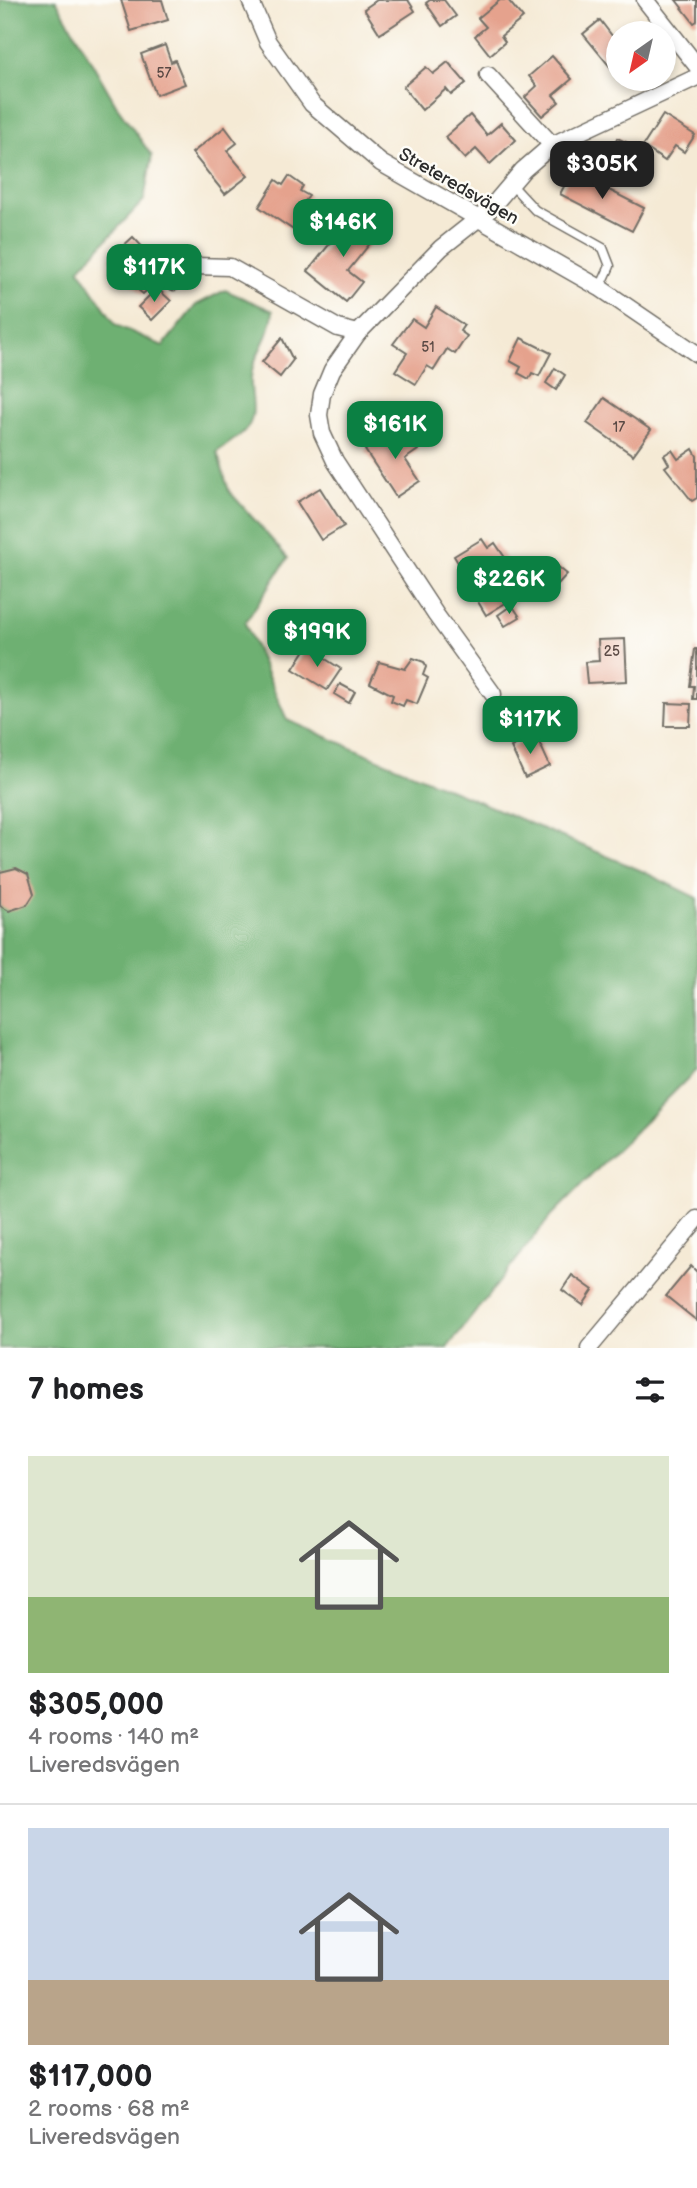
<!DOCTYPE html>
<html lang="en">
<head>
<meta charset="utf-8">
<style>
	body { margin:0; font-family:"Balsamiq Sans",sans-serif; background:#f2f2f2; color:#202124; height:100vh; display:flex; flex-direction:column; font-size:26px; white-space:nowrap }
	* { box-sizing:border-box; margin:0 }
	p { font-size:23px; color:#757577 }
	.icon { flex:none; width:38px; height:38px; fill:none; stroke:currentColor; stroke-width:2; stroke-linecap:round; stroke-linejoin:round }
	.map { position:relative; height:1348px; overflow:hidden }
	.side { display:flex; flex-direction:column; background:#fff; flex:1 }
	.side>* { flex:none }
	.needle { width:46px; rotate:214deg }
	.tools { position:absolute; left:606px; top:21px; display:grid; gap:14px }
	.tools a { display:grid; place-items:center; width:70px; height:70px; border-radius:50%; background:#fff; box-shadow:0 4px 10px #0003; font-size:35px }
	.price { position:absolute; translate:-50% -60px; padding:0 16px; border-radius:14px; background:#0b8043; color:#fff; font-size:23px; line-height:46px; filter:drop-shadow(0 2px 4px #0008) }
	.price::after { content:''; position:absolute; left:50%; top:42px; width:21px; height:16px; margin-left:-10px; background:inherit; clip-path:polygon(0 0,100% 0,50% 100%) }
	.price.active { background:#222; color:#fff }
	ul { padding:0; list-style:none }
	li { display:grid; align-content:center; gap:14px; height:371px; padding:0 28px }
	li+li { border-top:2px solid #e0e0e0 }
	li span { display:grid; place-items:center; height:217px; border-radius:0px; color:#555 }
	li>.icon { margin-inline-start:auto }
	span .icon { width:126px; height:126px; fill:#fffc; stroke-width:1 }
	li b { font-size:30px }
	h2 { display:flex; justify-content:space-between; align-items:center; height:84px; padding:0 28px; font-size:30px }
	.map>svg:first-child { display:block }
	.forest { fill:#6eb072; stroke:#4c6e4e; stroke-width:2 }
	.building { fill:#e5a28d }
	.lines { fill:none; stroke-linecap:round; stroke-linejoin:round }
	.lane-casing { stroke:#726e66; stroke-width:11 }
	.street-casing { stroke:#726e66; stroke-width:19 }
	.lane { stroke:#fff; stroke-width:8 }
	.street { stroke:#fff; stroke-width:16 }
	.labels { text-anchor:middle; stroke-width:5; stroke-linejoin:round; paint-order:stroke }
	.number-label { font-size:14px; fill:#5a4944 }
	.street-label { font-size:18px; fill:#2b2b2b; stroke:#fdfcf7 }
</style>
</head>
<body>
<div class="map">
<svg width="697" height="1348" viewBox="0 0 697 1348">
	<rect width="100%" height="100%" fill="#fdfcf7"/>
	<filter id="ink" filterUnits="userSpaceOnUse"><feTurbulence type="fractalNoise" baseFrequency=".0143" numOctaves="2"/><feDisplacementMap in="SourceGraphic" scale="14" xChannelSelector="R" yChannelSelector="G"/><feConvolveMatrix kernelMatrix="1 2 1 2 8 2 1 2 1" color-interpolation-filters="sRGB"/></filter>
	<filter id="wash" filterUnits="userSpaceOnUse"><feTurbulence type="fractalNoise" baseFrequency=".00686" numOctaves="4" result="noise"/><feDisplacementMap in="SourceGraphic" scale="28" xChannelSelector="R" yChannelSelector="G"/><feGaussianBlur stdDeviation="1.57" result="paint"/><feColorMatrix in="noise" values="0 0 0 0 0 0 0 0 0 0 0 0 0 0 0 0 0 1.4 0 .05"/><feComposite in="paint" operator="in"/></filter>
	<g filter="url(#wash)">
		<rect width="100%" height="100%" fill="#f5ead5"/>
		<path class="forest" d="M0 0H56L118 108 152 156 144 200 79 269 116 325 163 346 196 305 225 290 273 311C272 336 252 355 251 379 250 395 258 414 247 428 240 437 226 445 217 452L229 491 288 558 245 623 287 720 642 871 697 898V1069L551 1216 447 1348H0Z"/>
		<g id="blocks">
			<g class="building">
				<path d="M121 0H162L168 20 131 31Z"/>
				<path d="M377 0H408L415 11 380 34 364 9Z"/>
				<path d="M430 0H444L456 16 442 26 426 3Z"/>
				<path d="M500 0H508L523 18 501 36 505 42 490 55 475 36 486 27 478 18Z"/>
				<path d="M676 0H697V21L694 23Z"/>
				<path d="M600 20 613 37 625 27 631 33H618V63L611 68 583 34Z"/>
				<path d="M165 45 171 62 175 60 185 84 156 95 141 54Z"/>
				<path d="M552 56 572 79 553 95 559 102 542 116 525 97 537 86 529 76Z"/>
				<path d="M448 62 466 83 451 95 446 89 422 110 403 87 426 67 433 74Z"/>
				<path d="M470 115 487 135 501 123 516 140 490 164 476 149 465 159 445 137Z"/>
				<path d="M663 115 695 135 684 152 675 146 665 161 643 146Z"/>
				<path d="M225 127 237 143 227 151 248 176 225 194 192 153Z"/>
				<path d="M617 138 639 148 635 157 613 148Z"/>
				<path d="M572 171 644 208 632 231 560 194Z"/>
				<path d="M289 176 303 186 300 191 309 196 305 201 321 212 304 237 259 207 276 180 283 185Z"/>
				<path d="M352 216 376 236 348 271 362 282 346 302 308 271Z"/>
				<path d="M133 237 166 272 143 294 121 276 123 273 110 258Z"/>
				<path d="M157 288 171 301 152 320 138 307Z"/>
				<path d="M436 307 464 325 460 331 467 336 455 354 447 349 434 370 427 366 416 384 395 371 407 353 393 344 412 319 424 327Z"/>
				<path d="M282 338 293 360 280 377 262 362Z"/>
				<path d="M521 338 551 353 539 376 532 373 529 379 518 373 521 367 510 361Z"/>
				<path d="M555 368 565 375 556 390 546 383Z"/>
				<path d="M604 398 651 430 633 455 587 423Z"/>
				<path d="M402 426 418 450 405 459 420 481 396 497 365 450Z"/>
				<path d="M693 449 697 456V498L692 501 665 467 669 464 664 455 672 450 678 459Z"/>
				<path d="M320 488 344 526 321 540 297 502Z"/>
				<path d="M482 539 488 548 495 543 508 562 500 567 510 583 505 586 512 599 486 615 477 600 481 597 459 573 463 571 454 556Z"/>
				<path d="M557 566 567 574 557 585 548 576Z"/>
				<path d="M512 605 520 617 505 626 498 615Z"/>
				<path d="M625 639 627 681 587 683 585 662 599 661 598 640Z"/>
				<path d="M307 647 341 669 327 690 293 669Z"/>
				<path d="M695 649H697V699H693L694 686H690Z"/>
				<path d="M413 658 424 662 426 667 423 675 428 678 417 704 406 700 403 706 391 701 393 695 370 683 379 662 405 669Z"/>
				<path d="M340 684 355 692 349 703 334 694Z"/>
				<path d="M666 703 691 704 690 726H665Z"/>
				<path d="M536 735 550 766 525 778 511 747Z"/>
				<path d="M16 868 28 874 34 894 27 905 9 911 0 906V872Z"/>
				<path d="M691 1266 697 1272V1321L666 1296Z"/>
				<path d="M572 1275 593 1290 583 1305 562 1290Z"/>
			</g>
		</g>
	</g>
	<g filter="url(#ink)">
		<use href="#blocks" fill-opacity="0" stroke="#726e66" stroke-width="2"/>
		<g class="lines">
			<defs>
				<path id="lane" d="M510 183 535 210 603 248 610 266 600 288"/>
				<g id="street">
					<path d="M250 0 268 42 312 104 381 163 600 288 697 354"/>
					<path d="M645 0 697 66"/>
					<path d="M488 75 552 145"/>
					<path d="M174 282 195 266 230 267 338 328 358 333"/>
					<path d="M493 694 436 615 335 461 322 433 319 415 322 394 332 370 358 333 441 248 489 210 523 170 552 145 697 77"/>
					<path d="M589 1348 697 1219"/>
				</g>
			</defs>
			<use href="#lane" class="lane-casing"/>
			<use href="#street" class="street-casing"/>
			<use href="#lane" class="lane"/>
			<use href="#street" class="street"/>
		</g>
	</g>
	<g class="labels">
		<g class="number-label">
			<text x="164" y="78">57</text>
			<text x="428" y="352">51</text>
			<text x="619" y="432">17</text>
			<text x="612" y="656">25</text>
		</g>
		<g class="street-label">
			<text transform="translate(459 186) rotate(30)" y="6">Streteredsvägen</text>
		</g>
	</g>
</svg>
<div class="tools">
<a><svg class="needle" viewBox="-14 -14 28 28"><path d="M0-13l5 13h-10z" fill="#e53935"/><path d="M0 13l5-13h-10z" fill="#757577"/></svg></a>
</div>
<b class="price active" style="left:602px;top:201px">$305K</b>
<b class="price" style="left:343px;top:259px">$146K</b>
<b class="price" style="left:154px;top:304px">$117K</b>
<b class="price" style="left:395px;top:461px">$161K</b>
<b class="price" style="left:509px;top:616px">$226K</b>
<b class="price" style="left:317px;top:669px">$199K</b>
<b class="price" style="left:530px;top:756px">$117K</b>
</div>
<section class="side">
<h2>7 homes<svg class="icon" aria-label="filters" viewBox="0 0 24 24"><path d="M4 7h16M4 17h16"/><circle cx="9" cy="7" r="2"/><circle cx="15" cy="17" r="2"/></svg></h2>
<ul>
<li><span style="background:linear-gradient(#dfe7d0 65%,#8fb573 0)"><svg class="icon" aria-label="home" viewBox="0 0 24 24"><path d="M3 11l9-7 9 7M6 9v11h12V9"/></svg></span><div><b>$305,000</b><p>4 rooms · 140 m²</p><p>Liveredsvägen</p></div></li>
<li><span style="background:linear-gradient(#c9d6e8 70%,#b9a48a 0)"><svg class="icon" aria-label="home" viewBox="0 0 24 24"><path d="M3 11l9-7 9 7M6 9v11h12V9"/></svg></span><div><b>$117,000</b><p>2 rooms · 68 m²</p><p>Liveredsvägen</p></div></li>
</ul>
</section>
</body>
</html>
